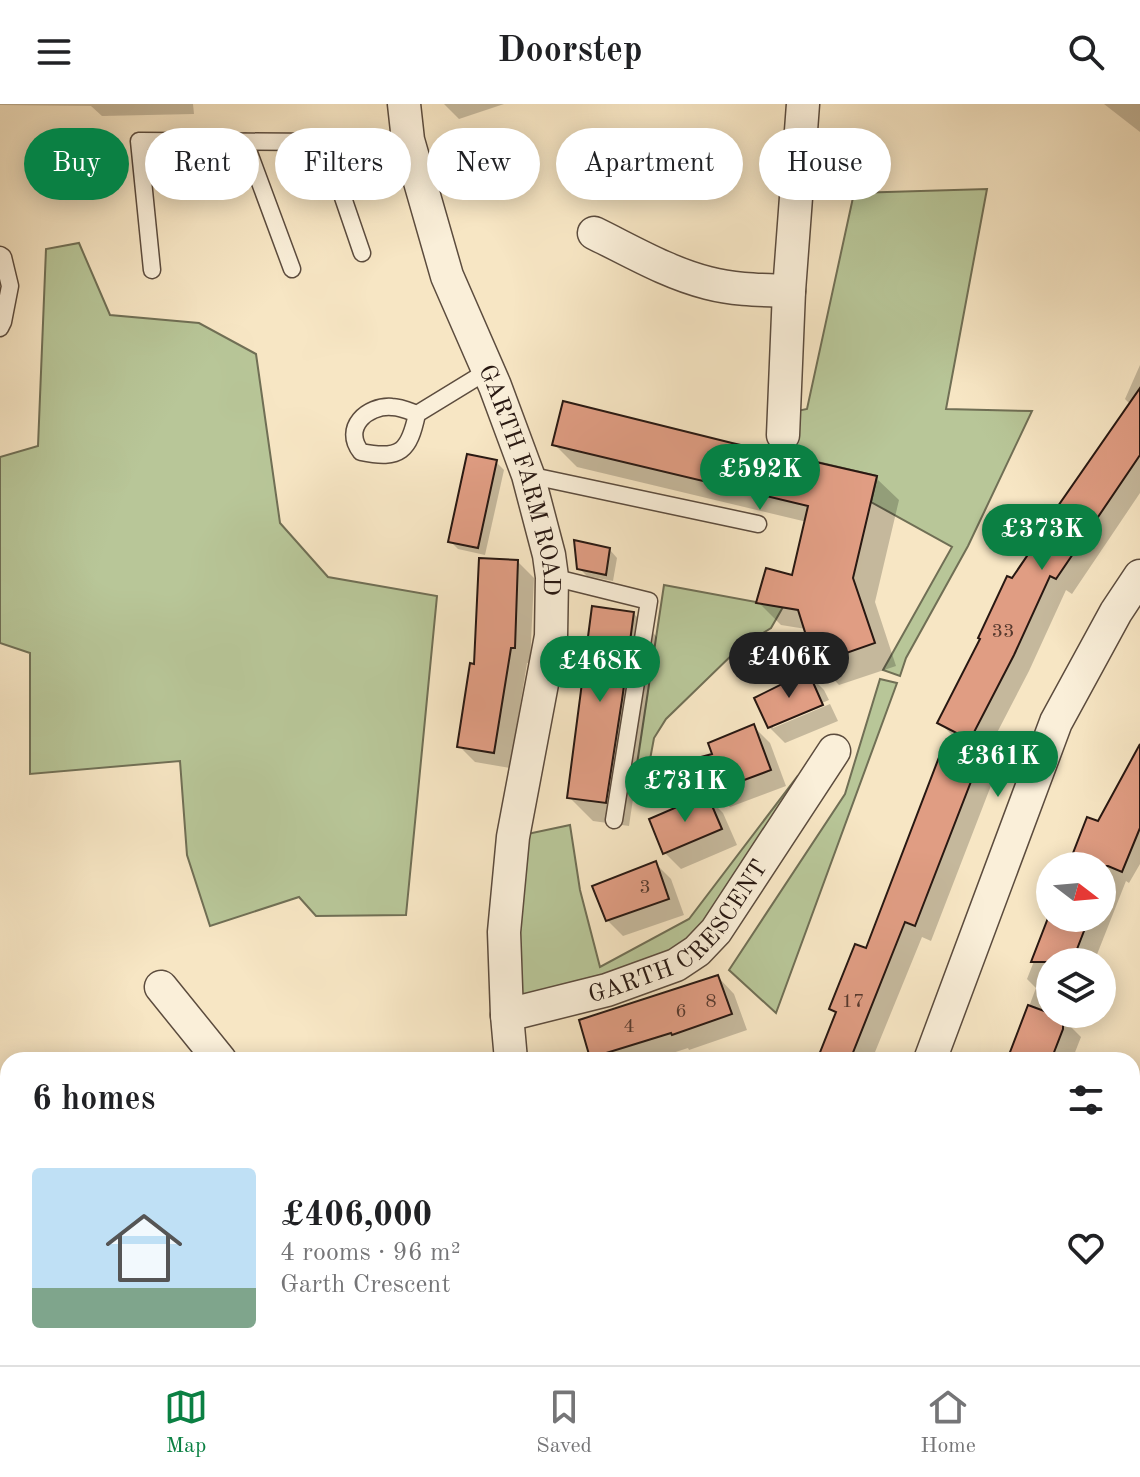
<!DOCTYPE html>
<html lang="en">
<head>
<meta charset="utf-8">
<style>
	body { margin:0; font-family:"Old Standard TT",serif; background:#f2f2f2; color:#202124; height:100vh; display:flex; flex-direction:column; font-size:30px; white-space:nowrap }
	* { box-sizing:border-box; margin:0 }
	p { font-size:26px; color:#757577 }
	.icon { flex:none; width:44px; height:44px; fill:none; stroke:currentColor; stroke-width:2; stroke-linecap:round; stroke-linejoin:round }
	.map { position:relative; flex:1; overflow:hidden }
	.drawer { position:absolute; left:0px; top:948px; width:1140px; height:314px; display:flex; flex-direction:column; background:#fff; border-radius:24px 24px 0 0; box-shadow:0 4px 20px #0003 }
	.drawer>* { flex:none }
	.hud { position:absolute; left:24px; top:24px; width:1092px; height:72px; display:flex; gap:16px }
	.needle { width:52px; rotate:106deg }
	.fabs { position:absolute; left:1036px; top:748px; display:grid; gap:16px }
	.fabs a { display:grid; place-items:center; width:80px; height:80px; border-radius:50%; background:#fff; box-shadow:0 4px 20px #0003; font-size:40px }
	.price { position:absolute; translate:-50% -68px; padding:0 18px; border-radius:28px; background:#0b8043; color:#fff; font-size:26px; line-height:52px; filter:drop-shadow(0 2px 4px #0008) }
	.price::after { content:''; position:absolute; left:50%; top:48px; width:24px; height:18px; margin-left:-12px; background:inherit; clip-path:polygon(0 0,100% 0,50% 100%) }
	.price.active { background:#222; color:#fff }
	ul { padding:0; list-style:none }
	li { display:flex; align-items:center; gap:24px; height:200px; padding:0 32px }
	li+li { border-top:2px solid #e0e0e0 }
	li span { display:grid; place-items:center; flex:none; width:224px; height:160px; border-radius:8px; color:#555 }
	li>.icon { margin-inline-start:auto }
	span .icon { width:96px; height:96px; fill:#fffc; stroke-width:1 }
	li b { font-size:34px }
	h2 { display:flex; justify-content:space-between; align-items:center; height:96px; padding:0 32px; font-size:34px }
	.tag { padding:0 28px; border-radius:36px; background:#fff; box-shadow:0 4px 20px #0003; font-size:28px; line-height:72px }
	.tag.active { background:#0b8043; color:#fff }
	header { display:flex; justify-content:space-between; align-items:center; height:104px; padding:0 32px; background:#fff; font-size:36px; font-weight:600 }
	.tabs { display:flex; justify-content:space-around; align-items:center; height:112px; border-top:2px solid #e0e0e0; background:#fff; font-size:22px; color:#757577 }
	.tabs a { display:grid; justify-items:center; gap:4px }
	.tabs .active { color:#0b8043 }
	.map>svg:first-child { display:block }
	.green { fill:#b8c698; stroke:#706f55; stroke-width:2 }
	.shadow { fill:#0003 }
	.building { fill:#e09d83; stroke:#281812; stroke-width:2 }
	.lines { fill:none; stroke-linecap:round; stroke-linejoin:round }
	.lane-casing { stroke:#5c4c3e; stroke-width:19 }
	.street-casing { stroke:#5c4c3e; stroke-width:35 }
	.lane { stroke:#faefd9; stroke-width:16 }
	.street { stroke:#faefd9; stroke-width:32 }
	.labels { text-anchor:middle; stroke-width:6; stroke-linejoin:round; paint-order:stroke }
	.number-label { font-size:20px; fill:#56392e }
	.street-label { font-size:24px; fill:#281812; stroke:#faefd9 }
</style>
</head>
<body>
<header><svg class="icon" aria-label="menu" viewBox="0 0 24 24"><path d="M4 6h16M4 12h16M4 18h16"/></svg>Doorstep<svg class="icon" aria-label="search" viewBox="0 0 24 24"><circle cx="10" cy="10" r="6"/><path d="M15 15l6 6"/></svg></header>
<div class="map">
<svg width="1140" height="1261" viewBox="0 0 1140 1261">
	<rect width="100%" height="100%" fill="#f7e6c4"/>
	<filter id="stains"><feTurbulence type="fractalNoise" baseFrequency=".0025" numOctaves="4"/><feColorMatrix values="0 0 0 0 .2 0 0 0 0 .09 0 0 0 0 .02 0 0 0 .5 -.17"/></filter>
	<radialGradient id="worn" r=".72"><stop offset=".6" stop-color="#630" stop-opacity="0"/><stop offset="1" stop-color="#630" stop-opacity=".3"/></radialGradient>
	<g class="green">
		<path d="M987 85 946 305 1032 307 968 442 906 554 900 572 883 566 952 443 871 398 877 372 770 347 782 310 807 305 854 89Z"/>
		<path d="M79 139 110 211 199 219 256 250 280 419 328 473 437 492 406 811 316 812 299 793 210 822 187 751 180 657 30 670V549L0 539V353L38 342 46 145Z"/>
		<path d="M664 481 783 503 771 524 739 544 666 615 654 634 643 693H632Z"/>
		<path d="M880 575 897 579 776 909 729 866 845 690Z"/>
		<path d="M797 673 799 684 696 835 606 878 507 911 513 733 570 721 580 786 600 863 689 815Z"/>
	</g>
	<g class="shadow">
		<path d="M0 0H193L194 10 102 12 91 2 0 1V23Z"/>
		<path d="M444 0H504L459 15Z"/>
		<path d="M1104 0H1140V28Z"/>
		<path d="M1140 261V389L1072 490 1066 486 1029 567 986 650 956 635 940 619 1013 477 1131 301 1125 295Z"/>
		<path d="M555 341 876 374 899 396 875 498 896 562 839 581 817 558 806 525 781 521 758 498 793 474 807 418 577 363Z"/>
		<path d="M496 358 504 366 485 451 458 445 450 437Z"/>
		<path d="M610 446 617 454 613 477 587 472 579 464Z"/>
		<path d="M518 458 534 474 530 559H527L510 664 475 658 459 642 476 562Z"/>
		<path d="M633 509 657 533 629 722 593 717 569 693Z"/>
		<path d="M808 570 824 586 829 596 773 620V624L830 600 838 617 785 639 769 623Z"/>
		<path d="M754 623 770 639 786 682 730 703 714 687 715 651Z"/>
		<path d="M1140 646V760L1129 779 1126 777 1094 858H1050V910H1074L1070 922 1081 933 1072 956H1009L1036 884 1027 875 1051 814H1102V762H1072L1099 720Z"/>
		<path d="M975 663 992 679 931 837 922 833 873 953 876 956H819L837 910 831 905Z"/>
		<path d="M707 693 723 709 737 741 681 765 665 749 652 716Z"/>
		<path d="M655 759 671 775 684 811 623 832 607 816Z"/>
		<path d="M718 873 734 890 747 926 689 946 688 944 651 956H595L592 953 581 917Z"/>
		<path d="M1140 1157V1216L1132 1219V1160Z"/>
		<path d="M145 1254H196L200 1261H149Z"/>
		<path d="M442 1254 449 1261H406L405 1255Z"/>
		<path d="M458 1254H489L464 1260Z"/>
		<path d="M741 1254H786L787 1261H742Z"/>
		<path d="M970 1254H985L982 1259Z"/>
	</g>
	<g class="building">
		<path d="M1140 284V351L1056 475 1050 472 1014 551 970 636 937 619 980 535 978 534 1007 472 1012 474 1044 427 1042 425Z"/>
		<path d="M563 297 732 339 877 372 853 474 875 539 815 560 798 506 756 499 766 464 792 471 808 402 552 341Z"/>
		<path d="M467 350 497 356 478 444 448 438Z"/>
		<path d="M574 436 610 444 606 471 577 465Z"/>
		<path d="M479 454 518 456 515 544H511L494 649 457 643 470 559 474 560Z"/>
		<path d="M592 502 634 508 622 596 606 699 567 694Z"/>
		<path d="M808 567 823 601 768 624 754 594Z"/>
		<path d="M754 620 771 666 712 688 701 653 712 650 708 639Z"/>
		<path d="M1140 640V724L1122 768 1108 762H1068L1087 713 1098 717Z"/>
		<path d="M941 648 977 662 915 822 905 818 850 956H817L836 908 829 905 855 840 866 844Z"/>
		<path d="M707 690 722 725 663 750 649 715Z"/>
		<path d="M656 757 669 795 606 817 592 782Z"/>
		<path d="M1048 814H1089L1072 858H1031Z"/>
		<path d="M718 871 732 910 672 931 671 929 590 954 579 916Z"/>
		<path d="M1028 901 1063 914V925L1051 956H1007Z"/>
	</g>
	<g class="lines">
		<defs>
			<g id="lane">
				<path d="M245 38 292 165"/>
				<path d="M324 38 362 149"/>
				<path d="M0 151 3 153 10 182 3 218 0 224"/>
				<path d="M152 166 139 37 324 38 408 36"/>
				<path d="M417 310C409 307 400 303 392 303 367 301 342 324 361 348 401 356 409 347 417 310L489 266"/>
				<path d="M528 371 758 420"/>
				<path d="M552 473 649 497 614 716"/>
				<path d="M0 999 8 996"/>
				<path d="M202 1254 206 1261"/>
			</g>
			<g id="street">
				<path id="s1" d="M404 0 408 36 447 172 495 282 528 371 549 451 552 473 551 532 513 733 504 828 507 911 511 956"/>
				<path d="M594 129C631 147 668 169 708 179 735 186 762 186 789 187"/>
				<path d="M783 331 789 187 803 0"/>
				<path d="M161 883 220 956"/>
				<path id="s2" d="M507 911 607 886 676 861 697 847 716 827 834 647"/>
				<path d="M930 956 1056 618 1116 508 1140 472"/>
				<path d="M0 1127 8 1139"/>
				<path d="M81 1254 85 1261"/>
				<path d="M360 1254 362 1261"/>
				<path d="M839 1254 841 1261"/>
			</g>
		</defs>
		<use href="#lane" class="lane-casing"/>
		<use href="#street" class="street-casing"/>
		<use href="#lane" class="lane"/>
		<use href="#street" class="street"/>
	</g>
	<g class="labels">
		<g class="number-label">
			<text x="1003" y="533">33</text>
			<text x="645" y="789">3</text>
			<text x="711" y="903">8</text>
			<text x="853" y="903">17</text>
			<text x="681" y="913">6</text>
			<text x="629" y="928">4</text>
		</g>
		<g class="street-label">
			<text dy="8" stroke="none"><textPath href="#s1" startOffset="396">GARTH FARM ROAD</textPath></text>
			<text dy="8" stroke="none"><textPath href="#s2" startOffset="198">GARTH CRESCENT</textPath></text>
		</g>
	</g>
	<rect width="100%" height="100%" filter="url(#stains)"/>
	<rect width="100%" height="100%" fill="url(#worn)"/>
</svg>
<div class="fabs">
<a><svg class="needle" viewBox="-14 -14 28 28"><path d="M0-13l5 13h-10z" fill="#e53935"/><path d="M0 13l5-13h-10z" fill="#757577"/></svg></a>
<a><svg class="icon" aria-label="layers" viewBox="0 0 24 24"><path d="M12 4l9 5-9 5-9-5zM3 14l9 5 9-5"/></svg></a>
</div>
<b class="price" style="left:760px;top:408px">£592K</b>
<b class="price" style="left:1042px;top:468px">£373K</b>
<b class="price active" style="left:789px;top:596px">£406K</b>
<b class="price" style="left:600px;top:600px">£468K</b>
<b class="price" style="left:998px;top:695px">£361K</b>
<b class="price" style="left:685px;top:720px">£731K</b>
<div class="hud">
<a class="tag active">Buy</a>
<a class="tag">Rent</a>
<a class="tag">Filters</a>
<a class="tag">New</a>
<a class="tag">Apartment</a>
<a class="tag">House</a>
</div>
<section class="drawer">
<h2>6 homes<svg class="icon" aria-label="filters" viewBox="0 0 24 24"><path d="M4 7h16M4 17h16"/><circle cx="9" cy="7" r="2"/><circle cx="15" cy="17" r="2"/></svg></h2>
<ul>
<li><span style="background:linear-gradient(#bfe0f5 75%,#7fa58c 0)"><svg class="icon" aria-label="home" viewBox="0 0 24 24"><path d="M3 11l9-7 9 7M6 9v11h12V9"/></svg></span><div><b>£406,000</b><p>4 rooms · 96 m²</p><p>Garth Crescent</p></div><svg class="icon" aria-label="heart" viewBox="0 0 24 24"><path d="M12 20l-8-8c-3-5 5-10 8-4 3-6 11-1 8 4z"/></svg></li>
</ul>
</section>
</div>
<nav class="tabs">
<a class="active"><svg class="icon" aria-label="map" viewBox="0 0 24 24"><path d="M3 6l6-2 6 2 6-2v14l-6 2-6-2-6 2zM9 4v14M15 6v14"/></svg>Map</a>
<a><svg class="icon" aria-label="saved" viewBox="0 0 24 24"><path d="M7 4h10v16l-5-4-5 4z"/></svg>Saved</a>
<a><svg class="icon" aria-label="home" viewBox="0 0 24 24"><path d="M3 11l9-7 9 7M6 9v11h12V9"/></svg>Home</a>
</nav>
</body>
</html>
